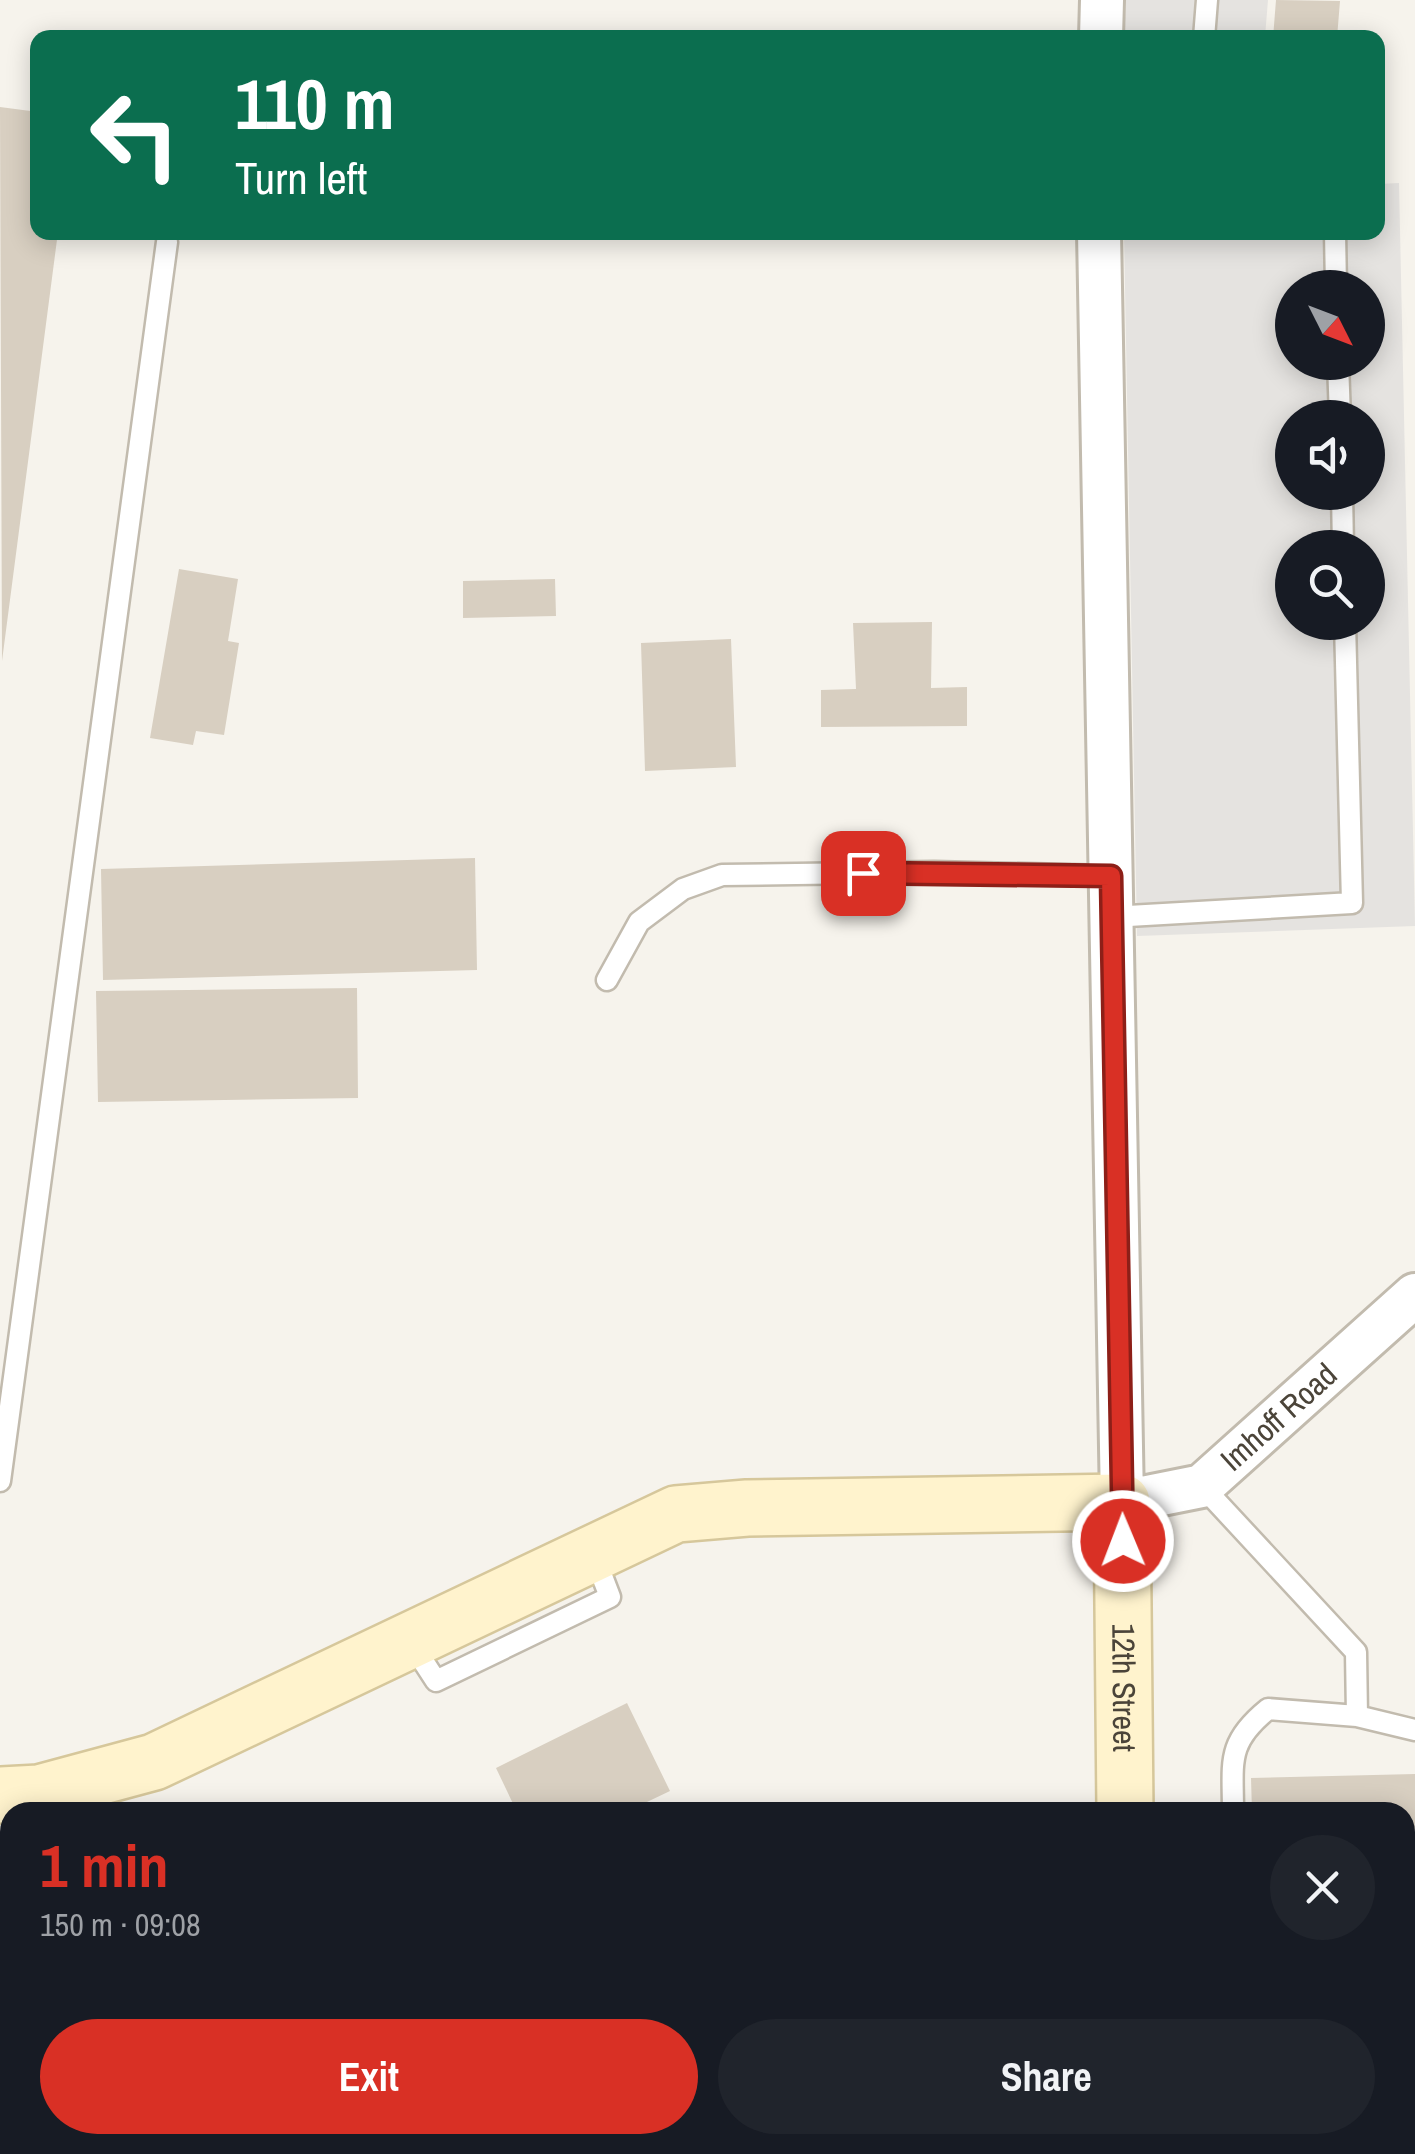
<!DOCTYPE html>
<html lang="en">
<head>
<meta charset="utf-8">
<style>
	body { margin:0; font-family:"Archivo Narrow",sans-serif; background:#20242c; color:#f1f3f6; height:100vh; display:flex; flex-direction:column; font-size:38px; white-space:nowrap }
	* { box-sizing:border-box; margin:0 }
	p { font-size:32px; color:#9ea1a6 }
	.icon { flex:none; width:55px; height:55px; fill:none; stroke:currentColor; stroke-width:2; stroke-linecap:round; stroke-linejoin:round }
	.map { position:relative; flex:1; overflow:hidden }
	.sheet { position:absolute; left:0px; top:1802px; width:1415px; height:352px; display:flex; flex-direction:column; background:#171b24; border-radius:30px 30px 0 0; box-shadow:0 5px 25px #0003 }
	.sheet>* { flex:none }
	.top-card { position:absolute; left:30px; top:30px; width:1355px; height:210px; border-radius:20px; box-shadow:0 5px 25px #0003; background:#0b6e4f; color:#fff; overflow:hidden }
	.needle { width:65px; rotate:132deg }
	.buttons { position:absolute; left:1275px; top:270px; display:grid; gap:20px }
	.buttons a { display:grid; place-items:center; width:110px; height:110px; border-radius:50%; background:#171b24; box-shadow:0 5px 25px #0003; font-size:50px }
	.pin { position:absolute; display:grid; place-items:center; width:85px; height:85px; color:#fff; margin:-42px; border-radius:20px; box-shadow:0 5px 15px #0006 }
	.me { position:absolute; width:110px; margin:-55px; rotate:359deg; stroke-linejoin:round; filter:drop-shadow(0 0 8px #0008) }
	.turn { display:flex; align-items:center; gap:35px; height:210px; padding:0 40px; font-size:45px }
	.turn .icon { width:130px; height:130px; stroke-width:2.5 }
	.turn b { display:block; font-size:70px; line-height:85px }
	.round { display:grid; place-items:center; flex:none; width:105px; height:105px; border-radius:52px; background:#20242c }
	.summary { display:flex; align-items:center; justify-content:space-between; height:170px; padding:0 40px }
	h1 { font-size:60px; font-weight:700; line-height:75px; color:#d93025 }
	.cta { display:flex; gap:20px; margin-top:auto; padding:20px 40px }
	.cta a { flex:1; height:115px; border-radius:60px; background:#d93025; color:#fff; font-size:40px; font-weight:700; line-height:115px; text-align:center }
	.cta a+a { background:#20242c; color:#f1f3f6 }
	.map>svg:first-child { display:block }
	.parking { fill:#e5e3e0; fill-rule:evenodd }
	.building { fill:#d8cfc1 }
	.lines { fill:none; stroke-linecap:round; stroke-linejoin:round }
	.lane-casing { stroke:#c2bbae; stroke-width:25 }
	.street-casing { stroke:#c2bbae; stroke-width:48 }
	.secondary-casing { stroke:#d6c79b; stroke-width:60 }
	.lane { stroke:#fff; stroke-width:20 }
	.street { stroke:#fff; stroke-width:42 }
	.secondary { stroke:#fff3cd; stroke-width:55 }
	.route-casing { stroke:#8d1f18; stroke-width:25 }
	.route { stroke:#d93025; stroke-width:18 }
	.labels { text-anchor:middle; stroke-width:9; stroke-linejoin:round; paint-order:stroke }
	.street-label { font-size:32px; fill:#4b4439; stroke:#fff }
</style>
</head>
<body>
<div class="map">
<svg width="1415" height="2154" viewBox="0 0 1415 2154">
	<rect width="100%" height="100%" fill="#f6f3ec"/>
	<path class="parking" d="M1126 0H1268L1265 37 1124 38Z
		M1399 183 1415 926 1137 936 1124 233 1378 232V184ZM1292 288H1368V362H1292ZM1292 418H1368V492H1292ZM1292 548H1368V622H1292Z
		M1255 2145H1371V2154H1254Z"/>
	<path class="building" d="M1276 0 1340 1 1337 38H1273Z
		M0 107 38 112V232H58L2 661Z
		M179 569 238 579 228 641 239 643 224 735 196 731 193 745 150 738Z
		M555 579 556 616 463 618V581Z
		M932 622 931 688 967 687V726L821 727V690L856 689 853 623Z
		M731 639 736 767 645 771 641 643Z
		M475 858 477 970 103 980 101 869Z
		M357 988 358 1098 98 1102 96 991Z
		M627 1703 670 1791 626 1812H517L496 1768Z
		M1415 1774V1967H1405V1812H1252L1251 1778Z
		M0 2117H10V2145H336V2154H0Z"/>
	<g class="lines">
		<defs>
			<path id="lane" d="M1204 38 1207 0
				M1335 232 1336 288
				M1338 362 1340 418
				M1342 492 1343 548
				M1111 917 1352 903 1345 622
				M607 980 639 922 683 889 722 875 934 872 1111 876
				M0 1481 167 242
				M1202 1486 1356 1652 1357 1716
				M410 1641 436 1681 610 1597 594 1555
				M1233 1812C1233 1762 1226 1743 1268 1709L1357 1716 1415 1730
				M1405 2000H1415
				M1329 2154V2145"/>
			<g id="street">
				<path d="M1101 38 1102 0"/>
				<path id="s1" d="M1099 232 1122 1502 1202 1486 1415 1295"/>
				<path d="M571 2154 579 2145"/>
			</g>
			<g id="secondary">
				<path id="s2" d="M0 1795 39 1793 154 1762 676 1514 747 1508 1122 1502 1125 1812"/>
				<path d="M1128 2145V2154"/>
			</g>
		</defs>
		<use href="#lane" class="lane-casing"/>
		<use href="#street" class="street-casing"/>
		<use href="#secondary" class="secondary-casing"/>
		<use href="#lane" class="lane"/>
		<use href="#street" class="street"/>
		<use href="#secondary" class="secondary"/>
	</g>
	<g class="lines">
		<defs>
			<path id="route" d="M863 873 1111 876 1123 1541"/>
		</defs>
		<use href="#route" class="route-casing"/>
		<use href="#route" class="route"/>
	</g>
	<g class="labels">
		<g class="street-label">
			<text dy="11" stroke="none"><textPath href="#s1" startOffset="1455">Imhoff Road</textPath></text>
			<text dy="11" stroke="none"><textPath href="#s2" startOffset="1368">12th Street</textPath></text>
		</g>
	</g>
</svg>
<div class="buttons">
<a><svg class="needle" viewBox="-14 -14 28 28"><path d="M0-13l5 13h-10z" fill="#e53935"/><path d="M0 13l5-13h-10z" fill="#9ea1a6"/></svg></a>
<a><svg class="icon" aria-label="sound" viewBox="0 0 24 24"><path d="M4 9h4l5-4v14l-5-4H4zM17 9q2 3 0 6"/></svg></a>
<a><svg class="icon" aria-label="search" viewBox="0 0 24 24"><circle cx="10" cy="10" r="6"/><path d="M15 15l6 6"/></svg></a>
</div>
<div class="pin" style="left:863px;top:873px;background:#d93025"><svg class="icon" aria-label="arrive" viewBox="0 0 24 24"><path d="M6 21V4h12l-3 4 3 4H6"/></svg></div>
<svg class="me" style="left:1123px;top:1541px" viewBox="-20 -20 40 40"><circle r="17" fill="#d93025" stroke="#fff" stroke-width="3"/><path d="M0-11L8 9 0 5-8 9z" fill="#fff"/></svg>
<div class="top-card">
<div class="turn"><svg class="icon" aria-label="left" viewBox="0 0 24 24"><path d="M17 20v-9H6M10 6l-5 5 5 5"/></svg><div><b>110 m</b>Turn left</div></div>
</div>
<section class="sheet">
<div class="summary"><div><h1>1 min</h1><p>150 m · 09:08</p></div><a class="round"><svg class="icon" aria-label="close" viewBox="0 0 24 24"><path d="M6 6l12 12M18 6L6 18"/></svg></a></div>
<div class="cta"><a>Exit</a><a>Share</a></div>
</section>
</div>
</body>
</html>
